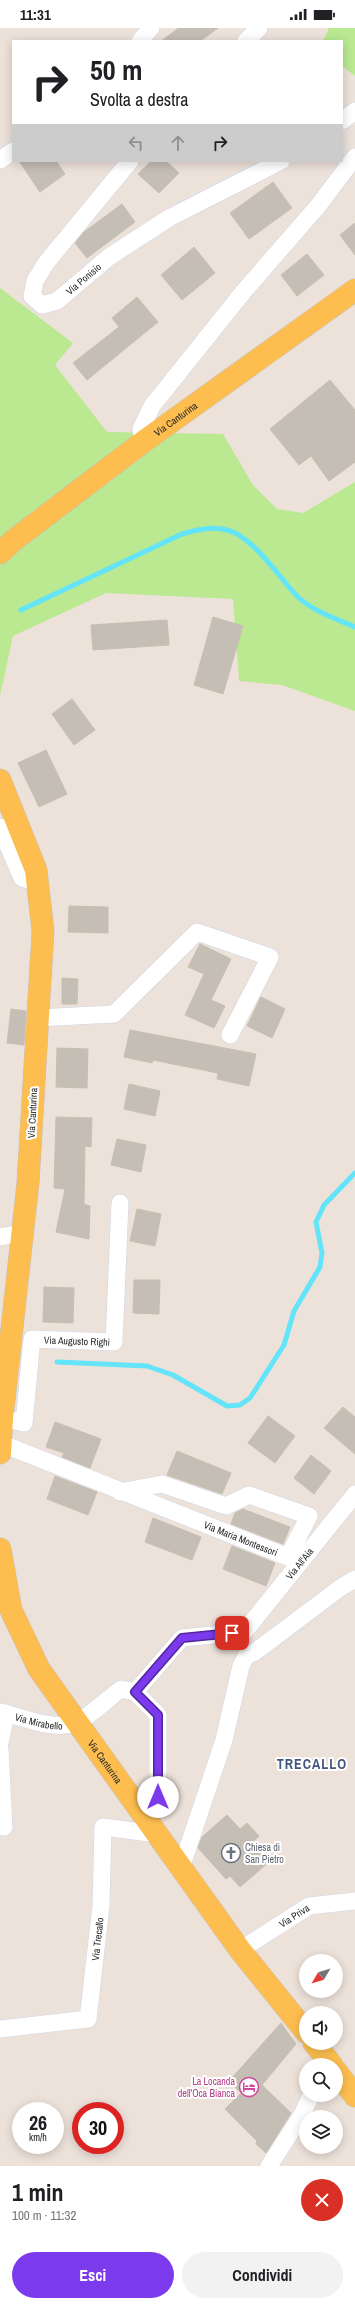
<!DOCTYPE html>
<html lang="it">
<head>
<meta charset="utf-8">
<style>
	body { margin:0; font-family:"Archivo Narrow",sans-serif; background:#f2f2f2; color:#202124; height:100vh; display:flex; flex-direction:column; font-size:15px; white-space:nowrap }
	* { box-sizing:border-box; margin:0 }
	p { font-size:13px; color:#757577 }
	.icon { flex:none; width:22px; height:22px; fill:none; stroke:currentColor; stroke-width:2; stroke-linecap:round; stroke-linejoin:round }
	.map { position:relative; height:2138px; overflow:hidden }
	.sheet { display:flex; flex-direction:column; background:#fff; flex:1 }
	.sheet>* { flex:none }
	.top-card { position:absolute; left:12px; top:12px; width:331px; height:122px; border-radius:0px; box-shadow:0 2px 10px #0003; background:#fff; color:#202124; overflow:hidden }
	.needle { width:26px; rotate:232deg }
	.fabs { position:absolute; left:299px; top:1926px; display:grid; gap:8px }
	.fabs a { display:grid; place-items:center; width:44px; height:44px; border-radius:50%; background:#fff; box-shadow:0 2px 10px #0003; font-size:20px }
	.speed { position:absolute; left:12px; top:2074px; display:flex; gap:8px; font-size:20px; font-weight:700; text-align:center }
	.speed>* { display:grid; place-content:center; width:52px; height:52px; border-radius:50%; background:#fff; box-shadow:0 2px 10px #0003; line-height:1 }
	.speed small { font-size:10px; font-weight:400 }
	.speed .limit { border:6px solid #d22; background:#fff; color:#111 }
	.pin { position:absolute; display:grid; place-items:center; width:34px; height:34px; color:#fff; margin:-17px; border-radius:8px; box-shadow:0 2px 6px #0006 }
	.me { position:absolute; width:44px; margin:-22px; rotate:0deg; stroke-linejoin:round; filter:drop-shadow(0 0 3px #0008) }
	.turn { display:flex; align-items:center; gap:14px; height:84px; padding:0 12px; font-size:18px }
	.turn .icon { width:52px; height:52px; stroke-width:2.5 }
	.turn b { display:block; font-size:28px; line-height:34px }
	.lanes { display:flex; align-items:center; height:38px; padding:0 12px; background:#0003; justify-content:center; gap:20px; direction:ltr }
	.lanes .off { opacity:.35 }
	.round { display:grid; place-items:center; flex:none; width:42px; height:42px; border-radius:21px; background:#f2f2f2 }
	.headline { display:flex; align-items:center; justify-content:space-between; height:68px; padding:0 12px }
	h1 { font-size:24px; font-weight:800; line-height:30px }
	.cta { display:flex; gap:8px; margin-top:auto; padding:8px 12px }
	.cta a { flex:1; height:46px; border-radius:24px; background:#7c3aed; color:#fff; font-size:16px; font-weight:800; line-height:46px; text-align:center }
	.cta a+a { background:#f2f2f2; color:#202124 }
	.status { display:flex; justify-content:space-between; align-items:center; height:28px; padding:0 20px; background:#fff; direction:ltr }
	.status svg { height:11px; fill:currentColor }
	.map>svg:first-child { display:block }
	.green { fill:#bae991 }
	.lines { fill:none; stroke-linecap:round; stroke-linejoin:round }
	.stream { stroke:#63e4f9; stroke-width:5 }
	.building { fill:#c4beb5; stroke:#c8beb3 }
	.minor-casing { stroke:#cfd5e4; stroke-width:18 }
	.major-casing { stroke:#c3c3c3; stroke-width:23 }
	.minor { stroke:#fff; stroke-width:17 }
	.major { stroke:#fdbe4f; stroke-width:22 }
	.route-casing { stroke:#51269a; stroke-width:10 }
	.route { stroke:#7c3aed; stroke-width:7 }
	.labels { text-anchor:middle; stroke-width:4; stroke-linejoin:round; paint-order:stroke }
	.street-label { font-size:10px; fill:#292929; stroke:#fff }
	.worship-label { font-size:10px; fill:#5b616d; stroke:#fff; text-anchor:start }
	.hotel-label { font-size:10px; fill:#b23c85; stroke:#fff; text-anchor:end }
	.district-label { font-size:14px; font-weight:bold; letter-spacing:1px; fill:#46577e; stroke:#fff }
</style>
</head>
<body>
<div class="status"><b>11:31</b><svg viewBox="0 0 49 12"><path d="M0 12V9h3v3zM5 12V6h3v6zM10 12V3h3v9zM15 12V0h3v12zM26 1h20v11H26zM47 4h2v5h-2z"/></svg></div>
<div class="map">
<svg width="355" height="2138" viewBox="0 0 355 2138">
	<rect width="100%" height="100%" fill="#ede2da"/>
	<path class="green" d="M329 0H355V48L342 38V13H323Z
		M0 260 73 315 55 337 107 404 223 406 253 457 277 481 303 485 355 454V683L282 657 239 653 233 571 106 565 13 608 0 668Z"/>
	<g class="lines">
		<path class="stream" d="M21 582 182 506C196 502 212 498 227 502 253 508 280 551 298 569 313 583 336 591 355 599
			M57 1334 147 1338 173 1347 227 1378 240 1377 250 1370 284 1317 294 1283 320 1239 322 1225 316 1194 324 1177 355 1145"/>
	</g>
	<path class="building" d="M179 0H218L200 13H161Z
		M19 133H56L65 146 40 164Z
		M151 133H166L179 145 159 165 138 146Z
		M273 154 292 180 249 211 230 185Z
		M122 176 135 194 87 230 75 215 84 204Z
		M355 195V227L340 207Z
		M194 219 215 245 182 272 161 247Z
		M307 226 324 247 297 268 281 247Z
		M137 269 158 294 87 352 73 335 119 299 112 290Z
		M330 352 355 382V434L329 453 311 428 299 437 270 401Z
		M213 589 243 598 223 666 194 657Z
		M167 592 169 617 93 622 91 597Z
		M72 671 95 702 74 717 52 686Z
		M46 722 67 766 39 779 18 735Z
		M69 878 108 879V905L68 904Z
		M200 916 231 931 211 972 225 978 214 1000 185 987 204 946 188 939Z
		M62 950 78 951 77 976H62Z
		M261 969 285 981 272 1010 247 998Z
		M11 981 26 983 24 1017 7 1015Z
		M130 1002 256 1026 249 1058 217 1051 218 1045 153 1032 152 1035 124 1029Z
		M57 1020 88 1021 87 1060 56 1059Z
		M129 1056 160 1063 155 1088 124 1081Z
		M56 1089 92 1090 91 1119 85 1118 84 1176 90 1178 89 1211 56 1204 65 1161 54 1160Z
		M117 1111 146 1117 141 1144 111 1137Z
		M137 1181 161 1186 155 1218 130 1213Z
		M134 1252H160L159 1286 133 1285Z
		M44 1259 74 1260 73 1295 43 1294Z
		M343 1379 355 1389V1426L324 1400Z
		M268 1388 295 1408 275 1435 248 1415Z
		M55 1394 101 1411 90 1440 62 1429 64 1425 46 1419Z
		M177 1423 231 1445 222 1466 167 1447Z
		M311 1427 331 1443 314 1466 294 1450Z
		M55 1448 97 1464 88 1487 47 1471Z
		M243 1481 290 1499 283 1516 231 1496 235 1485Z
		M153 1490 201 1509 192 1532 145 1514Z
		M232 1518 275 1535 266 1558 223 1541Z
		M227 1787 240 1801 247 1795 259 1808 252 1815 269 1834 240 1859 230 1848 226 1851 198 1820 202 1809Z
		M281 1995 296 2016 262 2057 291 2085 266 2125 256 2116 257 2113 225 2081 241 2065 229 2053Z"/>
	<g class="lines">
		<defs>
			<g id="minor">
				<path d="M140 13 151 0"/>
				<path d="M246 13 259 0"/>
				<path d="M342 93 355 83"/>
				<path d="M0 132 13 123"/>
				<path id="s1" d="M130 133 46 235 35 253 32 268 42 277 57 273 109 229 169 190 281 133"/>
				<path d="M143 414 141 401 152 378 244 263 318 178 355 129"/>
				<path d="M0 799 22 850 37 855"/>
				<path d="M37 990 114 986 197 904 270 929 230 1007"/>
				<path d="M0 1209 21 1205"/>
				<path id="s2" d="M2 1390 24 1395 32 1311 114 1314 120 1175"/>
				<path id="s3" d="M0 1415 288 1529 309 1488 249 1467 226 1478 162 1456 120 1464"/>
				<path id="s4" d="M135 1664 182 1610 244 1604 355 1466"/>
				<path id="s5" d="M0 1684C23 1689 52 1703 76 1695 86 1691 110 1669 121 1661L135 1664 158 1687V1769L143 1788"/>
				<path d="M0 1715 6 1685"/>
				<path d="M0 1721 4 1799"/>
				<path d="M181 1840 224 1712 241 1638 246 1628 255 1624 340 1560 355 1551"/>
				<path id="s6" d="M240 1922 309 1878 355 1873"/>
				<path id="s7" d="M0 2001 88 1991 101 1878 103 1799 157 1806"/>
				<path d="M269 2138 303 2085 311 2067"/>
			</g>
			<g id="major">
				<path id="s8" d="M0 525 14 512 143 414 355 262"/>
				<path d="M0 752 36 842 43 903 28 1155 2 1390 0 1425"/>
				<path id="s9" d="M0 1521 11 1582 39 1641 240 1922 306 2004"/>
				<path d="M314 2015 332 2037"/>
				<path d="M336 2043 355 2068"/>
			</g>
		</defs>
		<use href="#minor" class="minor-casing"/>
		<use href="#major" class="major-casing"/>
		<use href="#minor" class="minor"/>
		<use href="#major" class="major"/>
	</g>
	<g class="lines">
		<defs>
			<path id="route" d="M158 1769V1687L135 1664 182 1610 232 1605"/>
		</defs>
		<use href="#route" class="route-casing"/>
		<use href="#route" class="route"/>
	</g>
	<defs>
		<symbol id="church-ring" viewBox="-11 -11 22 22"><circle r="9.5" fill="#fff" stroke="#6b7280" stroke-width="1.5"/><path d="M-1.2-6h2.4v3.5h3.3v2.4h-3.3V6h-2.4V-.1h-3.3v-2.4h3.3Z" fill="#6b7280"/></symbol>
		<symbol id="hotel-ring" viewBox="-11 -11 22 22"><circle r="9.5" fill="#fff" stroke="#d1479c" stroke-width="1.5"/><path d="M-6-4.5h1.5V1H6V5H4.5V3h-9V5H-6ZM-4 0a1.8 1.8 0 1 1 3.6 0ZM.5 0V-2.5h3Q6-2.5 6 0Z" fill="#d1479c"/></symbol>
	</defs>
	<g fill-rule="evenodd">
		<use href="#church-ring" x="220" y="1814" width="22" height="22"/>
		<use href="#hotel-ring" x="238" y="2048" width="22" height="22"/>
	</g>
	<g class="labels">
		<g class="street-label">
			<text dy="4" stroke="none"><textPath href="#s1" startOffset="232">Via Ponisio</textPath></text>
			<text dy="4" stroke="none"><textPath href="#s8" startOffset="221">Via Canturina</textPath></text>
			<text transform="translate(32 1085) rotate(-87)" y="4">Via Canturina</text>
			<text dy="4" stroke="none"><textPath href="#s2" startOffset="152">Via Augusto Righi</textPath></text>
			<text dy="4" stroke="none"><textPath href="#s3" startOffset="259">Via Maria Montessori</textPath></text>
			<text dy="4" stroke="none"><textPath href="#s4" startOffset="222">Via All'Aia</textPath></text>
			<text dy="4" stroke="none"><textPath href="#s5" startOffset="40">Via Mirabello</textPath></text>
			<text dy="4" stroke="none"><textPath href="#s9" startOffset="241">Via Canturina</textPath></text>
			<text dy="4" stroke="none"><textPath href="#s6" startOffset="64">Via Priva</textPath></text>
			<text dy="4" stroke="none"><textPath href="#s7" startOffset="169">Via Trecallo</textPath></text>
		</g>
		<g class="worship-label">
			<text x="245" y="1823">Chiesa di<tspan x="245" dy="12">San Pietro</tspan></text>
		</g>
		<g class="hotel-label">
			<text x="235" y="2057">La Locanda<tspan x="235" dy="12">dell'Oca Bianca</tspan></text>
		</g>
		<g class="district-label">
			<text x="312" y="1741">TRECALLO</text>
		</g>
	</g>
</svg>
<div class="fabs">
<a><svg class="needle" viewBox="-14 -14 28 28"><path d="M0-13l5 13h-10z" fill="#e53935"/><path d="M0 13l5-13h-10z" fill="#757577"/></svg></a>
<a><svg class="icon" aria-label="sound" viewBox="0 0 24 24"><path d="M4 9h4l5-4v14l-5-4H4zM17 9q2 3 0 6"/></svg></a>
<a><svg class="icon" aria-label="search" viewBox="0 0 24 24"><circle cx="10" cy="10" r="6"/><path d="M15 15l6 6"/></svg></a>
<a><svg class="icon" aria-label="layers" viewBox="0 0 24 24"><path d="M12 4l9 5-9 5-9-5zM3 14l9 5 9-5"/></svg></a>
</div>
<div class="speed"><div>26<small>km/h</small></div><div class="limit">30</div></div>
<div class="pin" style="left:232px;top:1605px;background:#d93025"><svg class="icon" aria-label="arrive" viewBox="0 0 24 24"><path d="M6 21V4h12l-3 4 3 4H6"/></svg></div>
<svg class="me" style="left:158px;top:1769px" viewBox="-20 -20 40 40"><circle r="19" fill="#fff"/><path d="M0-13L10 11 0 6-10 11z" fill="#7c3aed"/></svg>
<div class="top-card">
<div class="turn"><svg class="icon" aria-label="right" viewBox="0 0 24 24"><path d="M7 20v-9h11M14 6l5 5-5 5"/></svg><div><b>50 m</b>Svolta a destra</div></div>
<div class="lanes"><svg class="icon off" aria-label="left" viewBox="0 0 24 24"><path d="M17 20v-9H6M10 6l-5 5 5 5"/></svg><svg class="icon off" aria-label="ahead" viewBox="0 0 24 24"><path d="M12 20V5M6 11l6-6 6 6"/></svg><svg class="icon" aria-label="right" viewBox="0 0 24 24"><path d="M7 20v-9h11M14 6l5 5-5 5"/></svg></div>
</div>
</div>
<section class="sheet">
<div class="headline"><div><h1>1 min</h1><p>100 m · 11:32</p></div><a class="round" style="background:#d93025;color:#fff"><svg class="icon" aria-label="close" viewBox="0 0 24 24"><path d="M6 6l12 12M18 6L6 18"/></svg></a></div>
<div class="cta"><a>Esci</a><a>Condividi</a></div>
</section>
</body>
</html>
